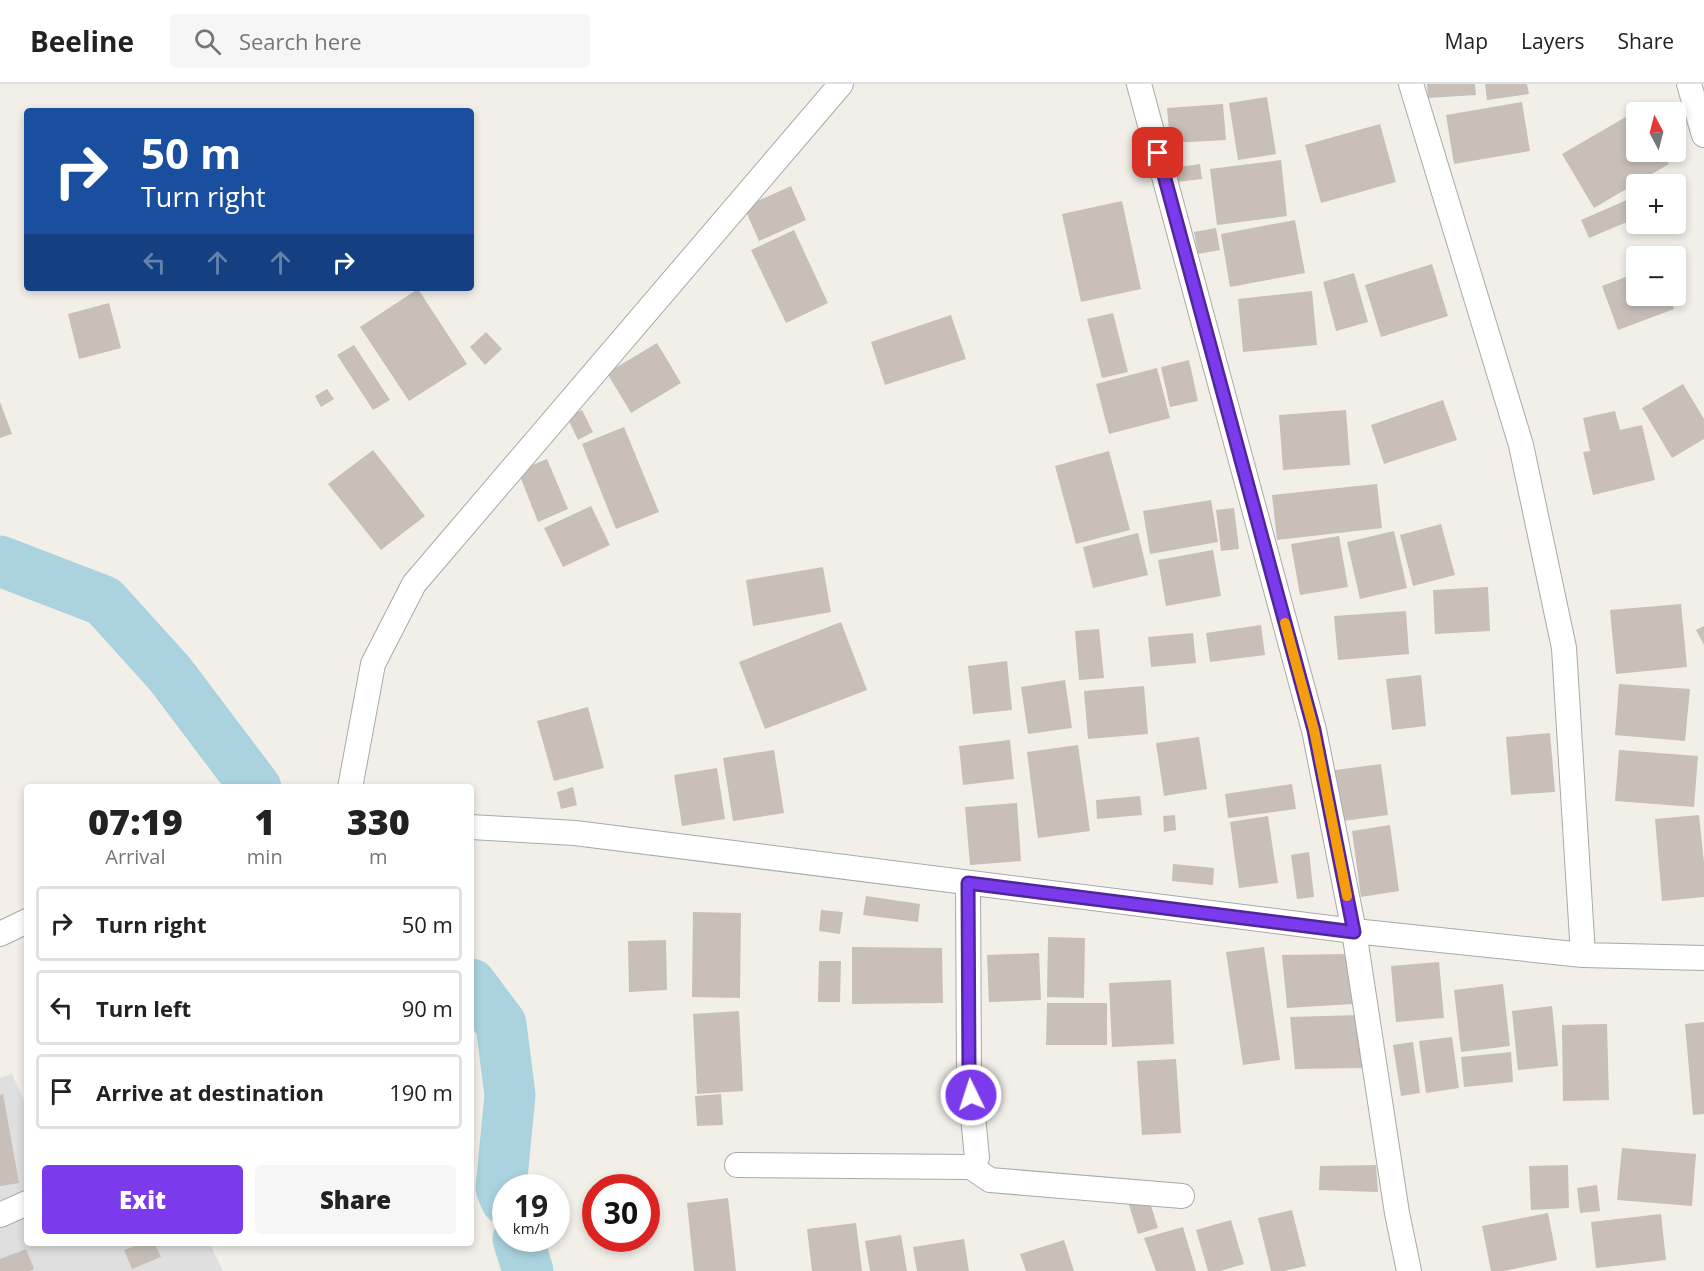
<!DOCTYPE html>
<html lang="en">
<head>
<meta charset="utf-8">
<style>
	body { margin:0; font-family:"Open Sans",sans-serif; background:#f6f6f6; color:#222; height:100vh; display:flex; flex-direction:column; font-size:22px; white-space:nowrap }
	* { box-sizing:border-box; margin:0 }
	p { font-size:20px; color:#767676 }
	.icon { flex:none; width:33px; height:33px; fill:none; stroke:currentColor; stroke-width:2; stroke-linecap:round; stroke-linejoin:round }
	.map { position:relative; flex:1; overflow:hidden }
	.drawer { position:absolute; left:24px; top:700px; width:450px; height:462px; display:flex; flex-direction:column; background:#fff; border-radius:6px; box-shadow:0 3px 9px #0003 }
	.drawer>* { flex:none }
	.banner { position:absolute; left:24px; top:24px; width:450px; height:183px; border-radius:6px; box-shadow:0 3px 9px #0003; background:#1a4fa0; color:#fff; overflow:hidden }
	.needle { width:39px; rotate:353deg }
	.fabs { position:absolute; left:1626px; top:18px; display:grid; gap:12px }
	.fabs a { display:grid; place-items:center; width:60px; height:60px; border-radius:6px; background:#fff; box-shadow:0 3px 9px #0003; font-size:30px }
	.speed { position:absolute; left:492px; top:1090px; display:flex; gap:12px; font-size:30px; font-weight:700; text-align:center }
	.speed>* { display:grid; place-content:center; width:78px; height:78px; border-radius:50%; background:#fff; box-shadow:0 3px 9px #0003; line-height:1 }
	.speed small { font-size:15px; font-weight:400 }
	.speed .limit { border:9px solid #d22; background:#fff; color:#111 }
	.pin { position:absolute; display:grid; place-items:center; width:51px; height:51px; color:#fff; margin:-26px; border-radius:12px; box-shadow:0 3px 9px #0006 }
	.me { position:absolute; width:66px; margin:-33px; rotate:356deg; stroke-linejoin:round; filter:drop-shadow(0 0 4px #0008) }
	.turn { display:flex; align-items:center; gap:21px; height:126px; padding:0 18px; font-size:27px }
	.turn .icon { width:78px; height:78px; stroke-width:2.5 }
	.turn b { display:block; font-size:42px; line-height:51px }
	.lanes { display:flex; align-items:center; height:57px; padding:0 18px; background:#0003; justify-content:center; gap:30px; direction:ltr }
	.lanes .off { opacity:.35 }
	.eta { display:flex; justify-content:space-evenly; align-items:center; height:102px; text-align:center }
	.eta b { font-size:36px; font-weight:800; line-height:42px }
	.primary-button { display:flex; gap:12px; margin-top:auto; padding:12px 18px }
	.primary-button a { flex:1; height:69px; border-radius:6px; background:#7c3aed; color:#fff; font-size:24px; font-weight:800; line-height:69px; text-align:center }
	.primary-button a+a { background:#f6f6f6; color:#222 }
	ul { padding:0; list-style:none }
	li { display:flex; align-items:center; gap:18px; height:75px; margin:0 12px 9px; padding:0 6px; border:3px solid #e0e0e0; border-radius:6px }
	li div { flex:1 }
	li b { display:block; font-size:22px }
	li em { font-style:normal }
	header { display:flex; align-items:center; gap:36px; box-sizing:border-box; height:84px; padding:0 30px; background:#fff; border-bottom:2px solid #e0e0e0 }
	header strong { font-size:28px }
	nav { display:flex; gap:33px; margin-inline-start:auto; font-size:21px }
	.search { width:420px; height:54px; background:#f6f6f6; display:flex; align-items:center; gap:15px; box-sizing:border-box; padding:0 21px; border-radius:6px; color:#767676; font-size:22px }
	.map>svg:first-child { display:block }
	.residential { fill:#e0dfdf }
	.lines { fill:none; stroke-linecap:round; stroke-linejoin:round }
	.river { stroke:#aad3df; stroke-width:51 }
	.building { fill:#c7bfb8 }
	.minor-casing { stroke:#a9a9a9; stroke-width:26 }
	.minor { stroke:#fff; stroke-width:24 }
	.route-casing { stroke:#51269a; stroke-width:15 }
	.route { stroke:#7c3aed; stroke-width:10 }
	.slow { stroke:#f59e0b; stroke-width:10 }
</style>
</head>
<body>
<header>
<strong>Beeline</strong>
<div class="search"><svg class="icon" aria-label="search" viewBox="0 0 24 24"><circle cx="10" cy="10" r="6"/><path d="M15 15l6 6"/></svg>Search here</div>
<nav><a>Map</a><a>Layers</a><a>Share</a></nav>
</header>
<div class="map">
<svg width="1704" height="1187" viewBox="0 0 1704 1187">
	<rect width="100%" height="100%" fill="#f2efe9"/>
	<path class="residential" d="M12 990 27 1023V1160H210L223 1187H0V994Z"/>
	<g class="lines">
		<path class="river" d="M0 477 104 517 170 590 256 704
			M471 900 501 940 510 1011 501 1104 506 1116
			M518 1155 528 1187"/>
	</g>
	<path class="building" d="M1427 0H1475L1476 11 1428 14Z
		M1485 0H1527L1529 10 1487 16Z
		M1267 13 1276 70 1238 76 1229 19Z
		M1522 18 1530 67 1454 80 1446 31Z
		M1223 20 1226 56 1170 59 1167 24Z
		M1636 27V68H1661L1669 80 1594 124 1562 70Z
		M1380 40 1396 98 1321 119 1305 61Z
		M1281 76 1287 132 1217 141 1210 85Z
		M1200 80 1202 95 1176 98 1174 84Z
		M791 102 806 136 759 157 744 123Z
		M1636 112V140H1653L1632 148 1627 138 1589 154 1581 136Z
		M1122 117 1141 205 1081 218 1062 130Z
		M1295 136 1305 189 1230 203 1221 150Z
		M1216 144 1220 166 1198 170 1194 148Z
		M794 146 828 219 786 239 751 166Z
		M1432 180 1448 232 1381 253 1365 201Z
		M1354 189 1368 238 1336 247 1323 198Z
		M1636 189V212H1669L1674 225 1618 246 1602 202Z
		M418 205 467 280 409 317 360 243Z
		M1312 207 1317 261 1243 268 1238 215Z
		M109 219 121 264 79 275 68 230Z
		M1113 229 1128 288 1102 294 1087 235Z
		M951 231 966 275 885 301 871 258Z
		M486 248 502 265 485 281 470 263Z
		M657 259 681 299 631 329 607 289Z
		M354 261 390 316 373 326 337 271Z
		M1189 276 1198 317 1170 323 1161 283Z
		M1157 284 1170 334 1109 350 1096 300Z
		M1683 300 1704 335V355L1672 374 1642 324Z
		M327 305 334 315 321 323 315 312Z
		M1443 316 1457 356 1384 380 1371 341Z
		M0 318 12 350 0 354Z
		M582 326 593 348 578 356 567 333Z
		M1346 326 1350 381 1283 386 1279 331Z
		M1615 327 1620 346 1642 341 1655 396 1593 411 1583 368 1590 367 1583 334Z
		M624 343 659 428 616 445 582 360Z
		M373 366 425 432 381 466 328 400Z
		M1109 367 1130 446 1076 460 1055 382Z
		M547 375 568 425 538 438 518 387Z
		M1377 400 1382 444 1277 456 1272 411Z
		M1211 416 1218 458 1150 470 1143 427Z
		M591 422 610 461 563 483 544 444Z
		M1234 424 1239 465 1221 467 1216 426Z
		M1441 440 1455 491 1413 502 1400 451Z
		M1394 447 1407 504 1360 515 1347 458Z
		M1138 449 1148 491 1093 504 1083 463Z
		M1339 452 1348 503 1300 511 1291 460Z
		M1213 466 1221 512 1166 522 1158 476Z
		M823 483 831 528 753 542 746 496Z
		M1488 503 1490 547 1435 550 1433 506Z
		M1681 520 1687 583 1616 590 1610 526Z
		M1406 527 1409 570 1338 576 1334 532Z
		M841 538 867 606 765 645 739 578Z
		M1261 541 1265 571 1210 578 1206 549Z
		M1704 542V561L1696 546Z
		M1099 545 1104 594 1079 596 1075 547Z
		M1193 549 1196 579 1151 583 1148 553Z
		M1007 577 1012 626 973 630 968 582Z
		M1421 591 1426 642 1392 646 1386 595Z
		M1065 596 1072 644 1028 650 1021 603Z
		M1619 600 1690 605 1685 657 1615 651Z
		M1144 602 1148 650 1088 655 1084 607Z
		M588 623 604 684 554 697 537 637Z
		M1550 649 1555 708 1511 711 1506 653Z
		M1199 653 1207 705 1164 712 1156 659Z
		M1010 656 1014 695 963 701 959 662Z
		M1078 661 1090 747 1038 754 1027 668Z
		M774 666 784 729 733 737 723 674Z
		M1619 666 1698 672 1694 723 1615 717Z
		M1381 680 1388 731 1335 738 1328 687Z
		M717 684 725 735 682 742 674 691Z
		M1292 700 1296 725 1228 734 1225 710Z
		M573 703 577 721 561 725 557 708Z
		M1140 712 1142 731 1097 735 1096 716Z
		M1017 719 1021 777 970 781 965 723Z
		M1175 731 1176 746 1164 748 1163 732Z
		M1699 731 1704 779V813L1662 817 1655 735Z
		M1268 732 1278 799 1239 804 1230 738Z
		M1390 741 1399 807 1361 813 1352 747Z
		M1309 768 1314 813 1297 815 1291 771Z
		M1173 780 1214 784 1213 801 1172 797Z
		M866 812 920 820 918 838 863 831Z
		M821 826 843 828 840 850 819 847Z
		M693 828 741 829 740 914 692 913Z
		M1048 853 1085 854 1084 914 1047 913Z
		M666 856 667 906 629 908 628 857Z
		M852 863 942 864 943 919 852 920Z
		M1264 863 1280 976 1243 981 1226 868Z
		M1039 869 1041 916 989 918 987 871Z
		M1350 870 1353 920 1287 924 1282 871Z
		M819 877H841L840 918H818Z
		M1439 878 1444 934 1396 938 1391 882Z
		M1171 896 1174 960 1112 963 1109 899Z
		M1503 900 1510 962 1461 968 1454 906Z
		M1047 919H1107V961H1046Z
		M1552 922 1558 982 1518 986 1512 927Z
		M739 927 743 1007 697 1010 693 930Z
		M1359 931 1364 984 1295 985 1290 933Z
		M1704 938V1030L1693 1031 1685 940Z
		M1607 940 1609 1016 1563 1017 1562 941Z
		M1452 953 1459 1004 1426 1009 1419 957Z
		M1413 958 1420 1009 1401 1012 1393 961Z
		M1511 968 1513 998 1464 1003 1461 973Z
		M1176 975 1181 1049 1142 1051 1137 977Z
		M3 1010 19 1099 0 1102V1011Z
		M721 1010 723 1041 697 1042 695 1012Z
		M1622 1064 1696 1070 1692 1122 1617 1116Z
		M1376 1081 1378 1108 1319 1106 1320 1082Z
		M1568 1081 1569 1124 1531 1126 1529 1082Z
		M1597 1101 1600 1127 1580 1129 1577 1104Z
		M1148 1112 1158 1144 1138 1150 1128 1118Z
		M728 1114 736 1187H694L687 1119Z
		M1292 1126 1306 1182 1284 1187H1271L1258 1134Z
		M1548 1129 1557 1176 1504 1187H1491L1482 1142Z
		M1661 1130 1666 1176 1596 1184 1591 1138Z
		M1231 1136 1244 1180 1220 1187H1208L1196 1146Z
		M856 1139 862 1187H812L807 1145Z
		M1183 1143 1196 1187H1156L1144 1154Z
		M901 1151 907 1187H870L865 1157Z
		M964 1155 969 1187H917L913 1163Z
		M1064 1156 1074 1187H1026L1020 1170Z
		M141 1160H155L161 1173 132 1185 124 1166Z
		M26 1165 34 1185 29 1187H0V1175Z"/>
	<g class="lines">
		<defs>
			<path id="minor" d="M1139 0 1314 646 1354 847 1397 1129 1409 1187
				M1411 0 1521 361 1564 564 1583 871
				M1689 0 1704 51
				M350 704 373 580 414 500 841 0
				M471 743 575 749 1354 847 1583 871 1704 874
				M968 799 969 990 977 1074 971 1083
				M0 850 27 837
				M737 1081 971 1083 990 1096 1182 1112
				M0 1131 27 1119"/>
		</defs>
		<use href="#minor" class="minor-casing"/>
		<use href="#minor" class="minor"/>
	</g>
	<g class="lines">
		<defs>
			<path id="route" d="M971 1011 969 990 968 799 1354 848 1314 646 1158 69"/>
		</defs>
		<use href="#route" class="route-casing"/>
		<use href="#route" class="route"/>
		<path class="slow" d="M1285 539 1314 646 1347 812"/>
	</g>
</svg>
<div class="fabs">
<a><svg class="needle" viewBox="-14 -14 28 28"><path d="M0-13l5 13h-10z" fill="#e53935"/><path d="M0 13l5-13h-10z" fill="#767676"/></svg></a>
<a>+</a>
<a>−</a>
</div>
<div class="speed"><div>19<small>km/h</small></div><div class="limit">30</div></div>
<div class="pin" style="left:1158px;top:69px;background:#d93025"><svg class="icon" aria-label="arrive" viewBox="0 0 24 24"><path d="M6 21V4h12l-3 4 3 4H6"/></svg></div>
<svg class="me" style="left:971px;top:1011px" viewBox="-20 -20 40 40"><circle r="17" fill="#7c3aed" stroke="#fff" stroke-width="3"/><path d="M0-11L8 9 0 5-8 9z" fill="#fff"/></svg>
<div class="banner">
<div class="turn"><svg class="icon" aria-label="right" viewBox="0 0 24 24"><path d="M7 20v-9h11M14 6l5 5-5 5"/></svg><div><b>50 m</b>Turn right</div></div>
<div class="lanes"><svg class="icon off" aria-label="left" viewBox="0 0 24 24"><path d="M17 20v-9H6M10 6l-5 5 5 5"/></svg><svg class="icon off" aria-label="ahead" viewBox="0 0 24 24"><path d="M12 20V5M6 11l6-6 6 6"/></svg><svg class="icon off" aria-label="ahead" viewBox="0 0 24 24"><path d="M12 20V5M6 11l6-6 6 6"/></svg><svg class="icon" aria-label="right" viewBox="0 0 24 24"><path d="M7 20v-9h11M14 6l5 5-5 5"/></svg></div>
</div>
<section class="drawer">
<div class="eta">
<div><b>07:19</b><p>Arrival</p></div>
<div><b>1</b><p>min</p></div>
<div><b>330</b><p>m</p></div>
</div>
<ul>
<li><svg class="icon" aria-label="right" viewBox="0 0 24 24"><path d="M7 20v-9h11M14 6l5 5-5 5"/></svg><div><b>Turn right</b></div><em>50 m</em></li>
<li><svg class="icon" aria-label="left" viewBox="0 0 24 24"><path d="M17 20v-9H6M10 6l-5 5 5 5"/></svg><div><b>Turn left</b></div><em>90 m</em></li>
<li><svg class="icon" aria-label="arrive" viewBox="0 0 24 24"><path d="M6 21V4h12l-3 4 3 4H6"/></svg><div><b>Arrive at destination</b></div><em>190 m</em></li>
</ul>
<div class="primary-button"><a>Exit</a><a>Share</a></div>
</section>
</div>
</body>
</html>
